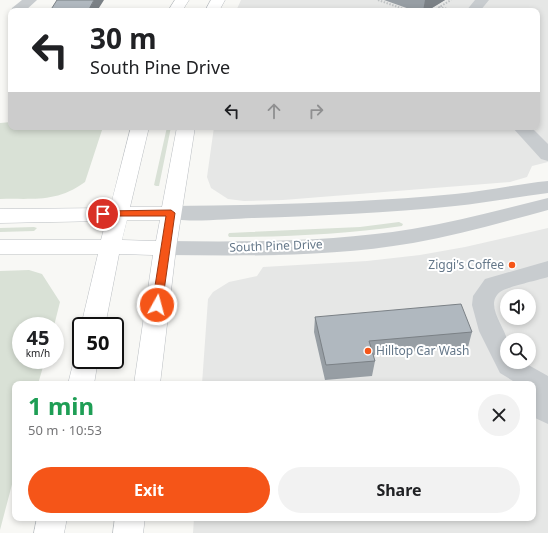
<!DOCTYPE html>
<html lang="en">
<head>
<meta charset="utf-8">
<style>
	body { margin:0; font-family:"Noto Sans",sans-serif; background:#f2f2f2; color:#202124; height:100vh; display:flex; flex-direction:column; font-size:15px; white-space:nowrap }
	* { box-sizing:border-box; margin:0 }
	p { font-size:13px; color:#757577 }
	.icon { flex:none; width:22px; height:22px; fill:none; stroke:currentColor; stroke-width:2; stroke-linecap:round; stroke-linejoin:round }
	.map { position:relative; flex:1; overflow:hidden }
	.drawer { position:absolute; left:12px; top:381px; width:524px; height:140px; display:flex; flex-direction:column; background:#fff; border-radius:8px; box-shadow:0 2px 6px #0003 }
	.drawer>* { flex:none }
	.guide { position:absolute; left:8px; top:8px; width:532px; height:122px; border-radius:8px; box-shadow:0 2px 6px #0003; background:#fff; color:#202124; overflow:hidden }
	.tools { position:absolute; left:500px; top:289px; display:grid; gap:8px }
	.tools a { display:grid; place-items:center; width:36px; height:36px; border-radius:50%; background:#fff; box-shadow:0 2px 6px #0003; font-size:20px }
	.speed { position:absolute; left:12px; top:317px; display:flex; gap:8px; font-size:20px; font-weight:700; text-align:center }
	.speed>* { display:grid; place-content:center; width:52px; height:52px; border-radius:50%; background:#fff; box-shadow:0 2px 6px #0003; line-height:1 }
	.speed small { font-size:10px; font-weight:400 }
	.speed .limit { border:2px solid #111; border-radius:6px; background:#fff; color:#111 }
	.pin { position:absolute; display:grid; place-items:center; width:34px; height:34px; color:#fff; margin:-17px; border:2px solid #fff; border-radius:50%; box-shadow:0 1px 4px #0007 }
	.me { position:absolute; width:44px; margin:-22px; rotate:7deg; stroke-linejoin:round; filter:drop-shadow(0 0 3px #0008) }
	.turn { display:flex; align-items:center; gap:14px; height:84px; padding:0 16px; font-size:18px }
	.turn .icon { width:52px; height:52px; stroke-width:2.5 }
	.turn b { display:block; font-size:28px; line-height:34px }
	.lanes { display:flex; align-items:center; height:38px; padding:0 16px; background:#0003; justify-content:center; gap:20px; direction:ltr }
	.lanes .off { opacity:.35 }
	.round { display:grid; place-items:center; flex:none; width:42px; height:42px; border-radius:21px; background:#f2f2f2 }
	.headline { display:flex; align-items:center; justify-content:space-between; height:68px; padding:0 16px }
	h1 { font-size:24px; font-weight:700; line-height:30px; color:#1e9e55 }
	.cta { display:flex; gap:8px; margin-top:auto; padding:8px 16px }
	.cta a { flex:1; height:46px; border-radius:24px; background:#f55518; color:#fff; font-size:16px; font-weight:700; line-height:46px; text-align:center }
	.cta a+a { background:#f2f2f2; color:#202124 }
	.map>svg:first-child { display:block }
	.built { fill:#e6e7e6; fill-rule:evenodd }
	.green { fill:#d9e1d6 }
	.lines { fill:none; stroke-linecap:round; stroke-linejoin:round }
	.major-casing { stroke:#bbbfc3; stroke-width:1 }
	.path { stroke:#bfc2c4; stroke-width:2; stroke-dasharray:1.5 1.5; stroke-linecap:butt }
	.minor { fill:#c8cccf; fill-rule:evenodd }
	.major { fill:#fff; fill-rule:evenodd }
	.wall { fill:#979ea4 }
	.shaded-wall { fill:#7b8186 }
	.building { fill:#b0b8bf; stroke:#7b8186 }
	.route { fill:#f55518; stroke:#9f3710 }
	.poi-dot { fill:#f55518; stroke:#fff; stroke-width:1.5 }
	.labels { text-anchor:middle; stroke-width:4; stroke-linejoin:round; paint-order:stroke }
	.street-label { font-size:12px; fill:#647789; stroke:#fff }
	.poi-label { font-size:12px; fill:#647789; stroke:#fff; text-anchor:end }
</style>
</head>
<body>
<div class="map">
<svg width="548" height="533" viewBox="0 0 548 533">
	<rect width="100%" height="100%" fill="#f8f8f5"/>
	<path class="built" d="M241 0H548V162L532 166 527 177 510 182 283 200 244 201 228 199 211 188 207 177 214 127H537V11H236Z
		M548 228V533H193L194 518H533V384H202L208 299 213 292 229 282 257 276 263 267 367 261 420 255 465 247ZM507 296H529V318H507ZM507 340H529V362H507Z"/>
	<path class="green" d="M11 122V127H103L85 182C56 203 34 198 0 199V123Z
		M167 127H171L159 186H156L154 185Z
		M399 222 403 224 402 226C345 234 287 237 229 237L228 235 229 233 360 227Z
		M34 227 37 228 34 231 0 232V228Z
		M29 270 42 274 60 302 54 326H21V360H45L38 384H15V473L0 530V271Z"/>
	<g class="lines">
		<defs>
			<path id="major" d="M175 0H189L182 11H168Z
				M211 0H225L219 11H205Z
				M131 127H149L130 207H162L177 127H195L176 248 160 384H134L153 255 119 254 105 326H81L98 254H0V240H101L106 221 0 223V209L110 208ZM127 220H160L156 241 122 240Z
				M81 352V360H98L94 384H68L74 360 77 353Z
				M37 518H67L64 533H34Z
				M115 518H145L143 533H113Z"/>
		</defs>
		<use href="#major" class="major-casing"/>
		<path class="path" d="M378 0 409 11
			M439 7 452 10
			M433 11 451 0"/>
		<path class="minor" d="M22 0H37L25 11 11 12 12 8Z
			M475 0H489L480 11H466Z
			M512 127H531L548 144V161L541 159Z
			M548 181V193C517 197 486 203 455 206 387 213 319 216 252 218 228 219 185 223 164 218L161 213 164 208 171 206C266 205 361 203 455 194 486 191 517 184 548 181Z
			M548 198V210C503 222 458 235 413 243 331 257 247 256 165 255L157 253 154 248 157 243 165 241C247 242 331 242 412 229 458 221 503 209 548 198Z
			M548 261V277C539 280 506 287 500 292 484 305 505 327 507 340 508 347 507 355 507 362H523L548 376V424L533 417V384H518L500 373 479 331 472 305 473 296 485 279Z"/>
		<use href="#major" class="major"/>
	</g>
	<path class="wall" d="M384 0H445L427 11H415Z
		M315 317 472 332 468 347 373 355 375 361 372 376 325 380 314 332Z"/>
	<path class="shaded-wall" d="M94 0H104L97 11H88Z
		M425 0H445L427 11H423Z"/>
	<path class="building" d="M57 0H94L88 11H50Z
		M461 304 472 332 369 341 375 361 326 365 315 317Z"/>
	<path class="route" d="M171 210 175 213 162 305 157 309 152 305 166 216H103L99 214 103 211Z"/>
	<g class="poi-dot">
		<circle cx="512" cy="265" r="4"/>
		<circle cx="368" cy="351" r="4"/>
	</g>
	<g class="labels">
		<g class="street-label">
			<text transform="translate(276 246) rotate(-2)" y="4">South Pine Drive</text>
		</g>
		<g class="poi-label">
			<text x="504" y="269">Ziggi's Coffee</text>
			<text x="376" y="355" text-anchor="start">Hilltop Car Wash</text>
		</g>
	</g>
</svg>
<div class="tools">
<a><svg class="icon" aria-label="sound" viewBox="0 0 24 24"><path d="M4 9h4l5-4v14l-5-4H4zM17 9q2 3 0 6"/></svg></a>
<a><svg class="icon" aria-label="search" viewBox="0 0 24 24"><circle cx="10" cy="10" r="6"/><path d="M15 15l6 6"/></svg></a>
</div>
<div class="speed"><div>45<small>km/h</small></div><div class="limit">50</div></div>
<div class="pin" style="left:103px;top:214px;background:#d93025"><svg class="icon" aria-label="arrive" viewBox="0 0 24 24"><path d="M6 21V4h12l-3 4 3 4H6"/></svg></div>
<svg class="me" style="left:157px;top:305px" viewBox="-20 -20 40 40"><circle r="17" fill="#f55518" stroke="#fff" stroke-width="3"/><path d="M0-11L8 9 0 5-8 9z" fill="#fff"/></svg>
<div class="guide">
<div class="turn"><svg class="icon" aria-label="left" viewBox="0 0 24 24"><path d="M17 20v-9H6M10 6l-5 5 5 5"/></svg><div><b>30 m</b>South Pine Drive</div></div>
<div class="lanes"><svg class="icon" aria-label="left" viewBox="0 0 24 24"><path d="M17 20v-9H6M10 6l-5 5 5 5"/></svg><svg class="icon off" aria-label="ahead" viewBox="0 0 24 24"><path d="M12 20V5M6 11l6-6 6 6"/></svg><svg class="icon off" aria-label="right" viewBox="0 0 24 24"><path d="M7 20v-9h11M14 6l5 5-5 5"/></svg></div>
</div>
<section class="drawer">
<div class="headline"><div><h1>1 min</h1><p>50 m · 10:53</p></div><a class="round"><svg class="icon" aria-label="close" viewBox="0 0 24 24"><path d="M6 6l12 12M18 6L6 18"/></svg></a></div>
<div class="cta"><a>Exit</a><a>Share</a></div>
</section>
</div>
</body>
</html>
